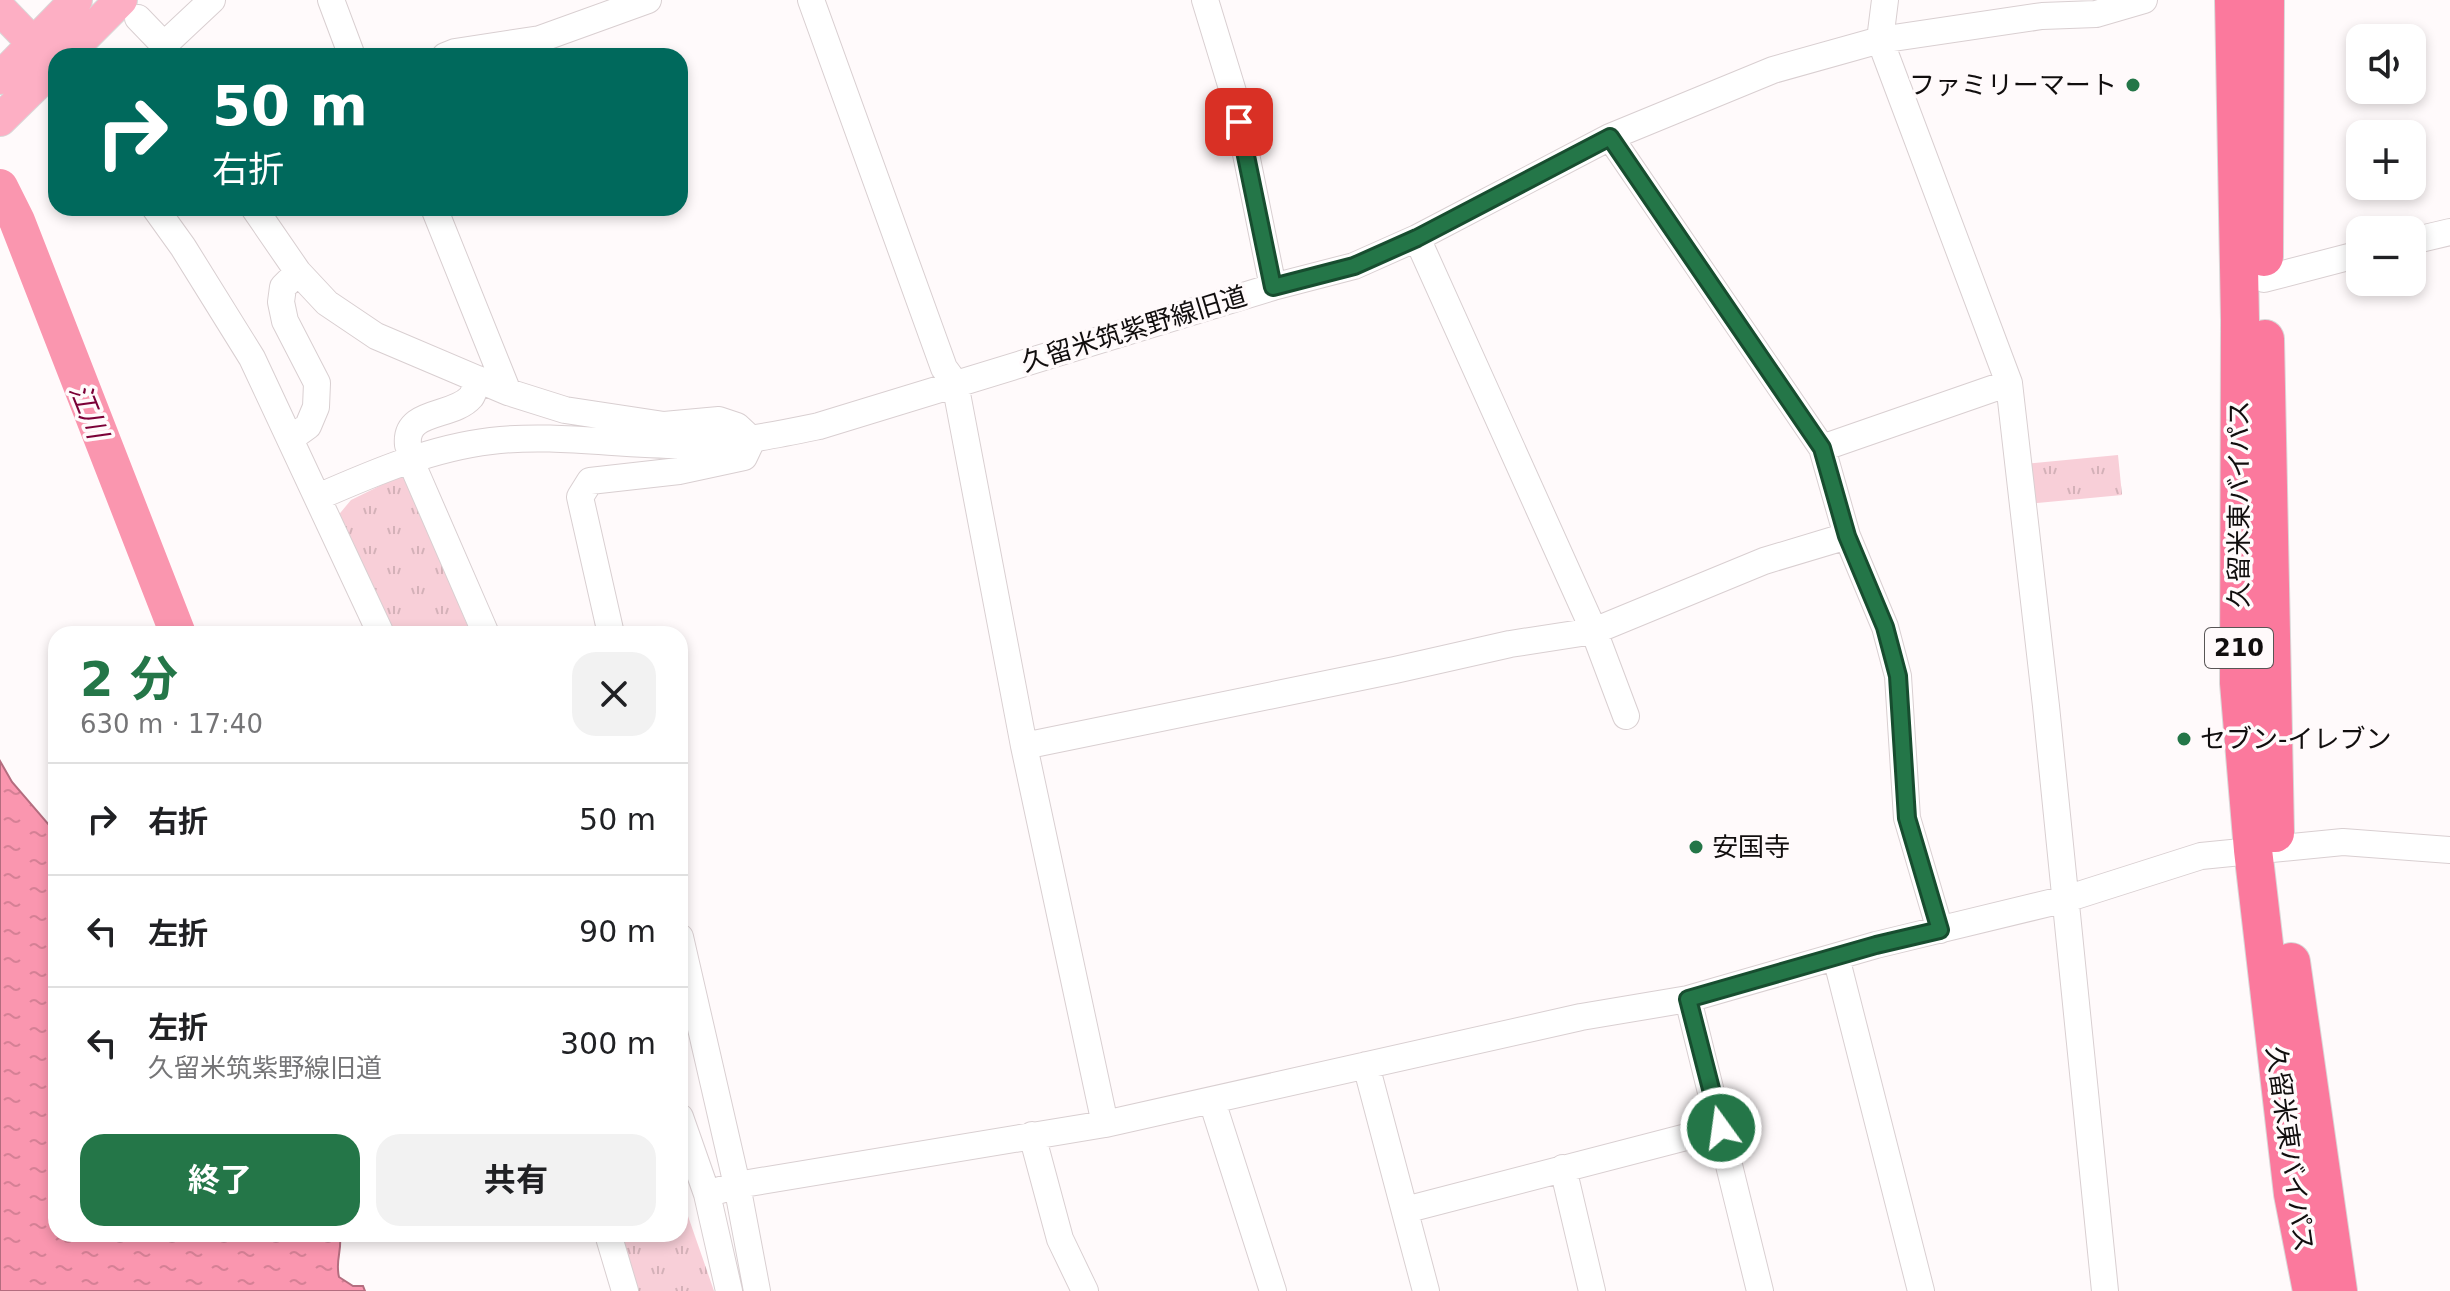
<!DOCTYPE html>
<html lang="ja">
<head>
<meta charset="utf-8">
<style>
	body { margin:0; font-family:"DejaVu Sans","Noto Sans JP",sans-serif; background:#f2f2f2; color:#202124; height:100vh; display:flex; flex-direction:column; font-size:30px; white-space:nowrap }
	* { box-sizing:border-box; margin:0 }
	p { font-size:26px; color:#757577 }
	.icon { flex:none; width:44px; height:44px; fill:none; stroke:currentColor; stroke-width:2; stroke-linecap:round; stroke-linejoin:round }
	.map { position:relative; flex:1; overflow:hidden }
	.panel { position:absolute; left:48px; top:626px; width:640px; height:616px; display:flex; flex-direction:column; background:#fff; border-radius:24px; box-shadow:0 4px 12px #0003 }
	.panel>* { flex:none }
	.banner { position:absolute; left:48px; top:48px; width:640px; height:168px; border-radius:24px; box-shadow:0 4px 12px #0003; background:#00695c; color:#fff; overflow:hidden }
	.controls { position:absolute; left:2346px; top:24px; display:grid; gap:16px }
	.controls a { display:grid; place-items:center; width:80px; height:80px; border-radius:16px; background:#fff; box-shadow:0 4px 12px #0003; font-size:40px }
	.pin { position:absolute; display:grid; place-items:center; width:68px; height:68px; color:#fff; margin:-34px; border-radius:16px; box-shadow:0 4px 12px #0006 }
	.me { position:absolute; width:88px; margin:-44px; rotate:346deg; stroke-linejoin:round; filter:drop-shadow(0 0 6px #0008) }
	.turn { display:flex; align-items:center; gap:28px; height:168px; padding:0 32px; font-size:36px }
	.turn .icon { width:104px; height:104px; stroke-width:2.5 }
	.turn b { display:block; font-size:56px; line-height:68px }
	.round { display:grid; place-items:center; flex:none; width:84px; height:84px; border-radius:24px; background:#f2f2f2 }
	.headline { display:flex; align-items:center; justify-content:space-between; height:136px; padding:0 32px }
	h1 { font-size:48px; font-weight:700; line-height:60px; color:#247648 }
	.button { display:flex; gap:16px; margin-top:auto; padding:16px 32px }
	.button a { flex:1; height:92px; border-radius:24px; background:#247648; color:#fff; font-size:32px; font-weight:700; line-height:92px; text-align:center }
	.button a+a { background:#f2f2f2; color:#202124 }
	ul { padding:0; list-style:none }
	li { display:flex; align-items:center; gap:24px; height:112px; padding:0 32px; border-top:2px solid #e0e0e0 }
	li div { flex:1 }
	li b { display:block; font-size:30px }
	li em { font-style:normal }
	.map>svg:first-child { display:block }
	.grass { fill:url(#grass-tufts) }
	.water { fill:url(#water-ripples); stroke:#b46d7f; stroke-width:2 }
	.lines { fill:none; stroke-linecap:round; stroke-linejoin:round }
	.river { stroke:#fa96af; stroke-width:36 }
	.minor-casing { stroke:#d9cfd1; stroke-width:28 }
	.major-casing { stroke:#d9d8d8; stroke-width:34 }
	.highway-casing { stroke:#d9d8d8; stroke-width:40 }
	.minor { stroke:#fff; stroke-width:26 }
	.major { stroke:#fdafc4; stroke-width:32 }
	.highway { stroke:#fb799d; stroke-width:38 }
	.route-casing { stroke:#174d2f; stroke-width:20 }
	.route { stroke:#247648; stroke-width:14 }
	.poi-dot { fill:#247648; stroke:#fffafb; stroke-width:3 }
	.labels { text-anchor:middle; stroke-width:7; stroke-linejoin:round; paint-order:stroke }
	.shield { fill:#fffafb; stroke:#585555; stroke-width:2 }
	.shield-label { font-size:24px; font-weight:bold; fill:#110e0e }
	.poi-label { font-size:26px; fill:#110e0e; stroke:#fffafb; text-anchor:start }
	.street-label { font-size:26px; fill:#110e0e; stroke:#fffafb }
	.water-label { font-size:28px; font-style:italic; fill:#7b0037; stroke:#fffafb }
</style>
</head>
<body>
<div class="map">
<svg width="2450" height="1291" viewBox="0 0 2450 1291">
	<defs>
		<pattern id="grass-tufts" width="24" height="20" patternUnits="userSpaceOnUse" patternTransform="scale(2)"><rect width="24" height="20" fill="#f8cfd8"/><path d="M3 7l-1-3M5 7V3M7 7l1-3M15 17l-1-3M17 17v-4M19 17l1-3" fill="none" stroke="#d4b1b8"/></pattern>
		<pattern id="water-ripples" width="26" height="14" patternUnits="userSpaceOnUse" patternTransform="scale(2)"><rect width="26" height="14" fill="#fa96af"/><path d="M2 4q2-2 4 0t4 0M15 11q2-2 4 0t4 0" fill="none" stroke="#d58095"/></pattern>
	</defs>
	<rect width="100%" height="100%" fill="#fffafb"/>
	<path class="grass" d="M2118 455 2122 495 2027 504 2023 464Z
		M404 474 471 634H394L336 518 351 500Z
		M680 1193 714 1291H636L619 1234H680Z"/>
	<path class="water" d="M0 761 12 782 56 833V1234H340C342 1253 335 1260 339 1277L353 1286H363L365 1291H0Z"/>
	<g class="lines">
		<path class="river" d="M0 187 17 221 178 634"/>
		<defs>
			<path id="minor" d="M331 0 352 56
				M811 0 944 368 955 383 1024 746 1105 1124
				M1205 0 1234 95 1273 287
				M1885 0 1880 40 2009 383 2046 706 2105 1291
				M138 18 164 45 170 56
				M164 45 212 0
				M445 56 455 52 540 39 648 0
				M1610 137 1822 448 1847 536 1885 627 1898 676 1907 818 1940 930
				M155 208 183 247 252 358 381 634
				M254 208 298 272 327 303 376 336 508 392 565 410 664 425 719 420 737 426 752 440 744 457 679 471 590 481 580 497 611 634
				M434 208 508 392
				M1417 238 1594 631 1626 716
				M2412 241 2450 232
				M2264 279 2360 254
				M290 439 308 426 316 407 317 383 285 321 281 302 283 287 298 272
				M408 445C404 409 453 418 471 397 474 393 476 384 478 379
				M1822 448 2009 383
				M416 473 486 634
				M318 497C373 473 431 448 491 441 556 433 622 446 687 445 732 444 775 435 819 426L1273 287 1354 266 1417 238 1610 137 1773 70 1880 40 2042 16 2096 14 2144 0
				M1024 746 1395 670 1510 644 1594 631 1764 561 1847 536
				M680 937 737 1185 757 1291
				M1836 957 1921 1291
				M1366 1065 1426 1291
				M1212 1101 1273 1291
				M680 1117 707 1194
				M1032 1135 1060 1239 1085 1291
				M1563 1168 1592 1291
				M1405 1210 1721 1128
				M608 1234 625 1291
				M729 1291 707 1194 737 1185 1105 1124 1581 1017 1688 999
				M1760 1291 1688 999 1876 945 2066 899 2201 856 2343 842 2450 850"/>
			<path id="major" d="M0 9 33 43 52 69
				M65 56 121 0
				M0 78 76 0
				M0 120 56 65"/>
			<path id="highway" d="M2234 0 2240 320 2239 683 2253 850 2293 1194 2312 1291
				M2264 257 2265 0
				M2265 339 2275 833
				M2291 962 2338 1291"/>
		</defs>
		<use href="#minor" class="minor-casing"/>
		<use href="#major" class="major-casing"/>
		<use href="#highway" class="highway-casing"/>
		<use href="#minor" class="minor"/>
		<use href="#major" class="major"/>
		<use href="#highway" class="highway"/>
	</g>
	<g class="lines">
		<defs>
			<path id="route" d="M1239 122 1273 287 1354 266 1417 238 1610 137 1822 448 1847 536 1885 627 1898 676 1907 818 1940 930 1876 945 1688 999 1721 1128"/>
		</defs>
		<use href="#route" class="route-casing"/>
		<use href="#route" class="route"/>
	</g>
	<g class="poi-dot">
		<circle cx="2133" cy="85" r="8"/>
		<circle cx="2184" cy="739" r="8"/>
		<circle cx="1696" cy="847" r="8"/>
	</g>
	<g class="labels">
		<rect class="shield" x="2205" y="628" width="68" height="40" rx="6"/>
		<g class="shield-label">
			<text x="2239" y="656">210</text>
		</g>
		<g class="poi-label">
			<text x="2117" y="94" text-anchor="end">ファミリーマート</text>
			<text x="2200" y="748">セブン-イレブン</text>
			<text x="1712" y="856">安国寺</text>
		</g>
		<g class="street-label">
			<text transform="translate(1134 329) rotate(-17)" y="9">久留米筑紫野線旧道</text>
			<text transform="translate(2239 504) rotate(-90)" y="9">久留米東バイパス</text>
			<text transform="translate(2290 1149) rotate(82)" y="9">久留米東バイパス</text>
		</g>
		<g class="water-label">
			<text transform="translate(89 411) rotate(68)" y="10">江川</text>
		</g>
	</g>
</svg>
<div class="controls">
<a><svg class="icon" aria-label="sound" viewBox="0 0 24 24"><path d="M4 9h4l5-4v14l-5-4H4zM17 9q2 3 0 6"/></svg></a>
<a>+</a>
<a>−</a>
</div>
<div class="pin" style="left:1239px;top:122px;background:#d93025"><svg class="icon" aria-label="arrive" viewBox="0 0 24 24"><path d="M6 21V4h12l-3 4 3 4H6"/></svg></div>
<svg class="me" style="left:1721px;top:1128px" viewBox="-20 -20 40 40"><circle r="17" fill="#247648" stroke="#fff" stroke-width="3"/><path d="M0-11L8 9 0 5-8 9z" fill="#fff"/></svg>
<div class="banner">
<div class="turn"><svg class="icon" aria-label="right" viewBox="0 0 24 24"><path d="M7 20v-9h11M14 6l5 5-5 5"/></svg><div><b>50 m</b>右折</div></div>
</div>
<section class="panel">
<div class="headline"><div><h1>2 分</h1><p>630 m · 17:40</p></div><a class="round"><svg class="icon" aria-label="close" viewBox="0 0 24 24"><path d="M6 6l12 12M18 6L6 18"/></svg></a></div>
<ul>
<li><svg class="icon" aria-label="right" viewBox="0 0 24 24"><path d="M7 20v-9h11M14 6l5 5-5 5"/></svg><div><b>右折</b></div><em>50 m</em></li>
<li><svg class="icon" aria-label="left" viewBox="0 0 24 24"><path d="M17 20v-9H6M10 6l-5 5 5 5"/></svg><div><b>左折</b></div><em>90 m</em></li>
<li><svg class="icon" aria-label="left" viewBox="0 0 24 24"><path d="M17 20v-9H6M10 6l-5 5 5 5"/></svg><div><b>左折</b><p>久留米筑紫野線旧道</p></div><em>300 m</em></li>
</ul>
<div class="button"><a>終了</a><a>共有</a></div>
</section>
</div>
</body>
</html>
